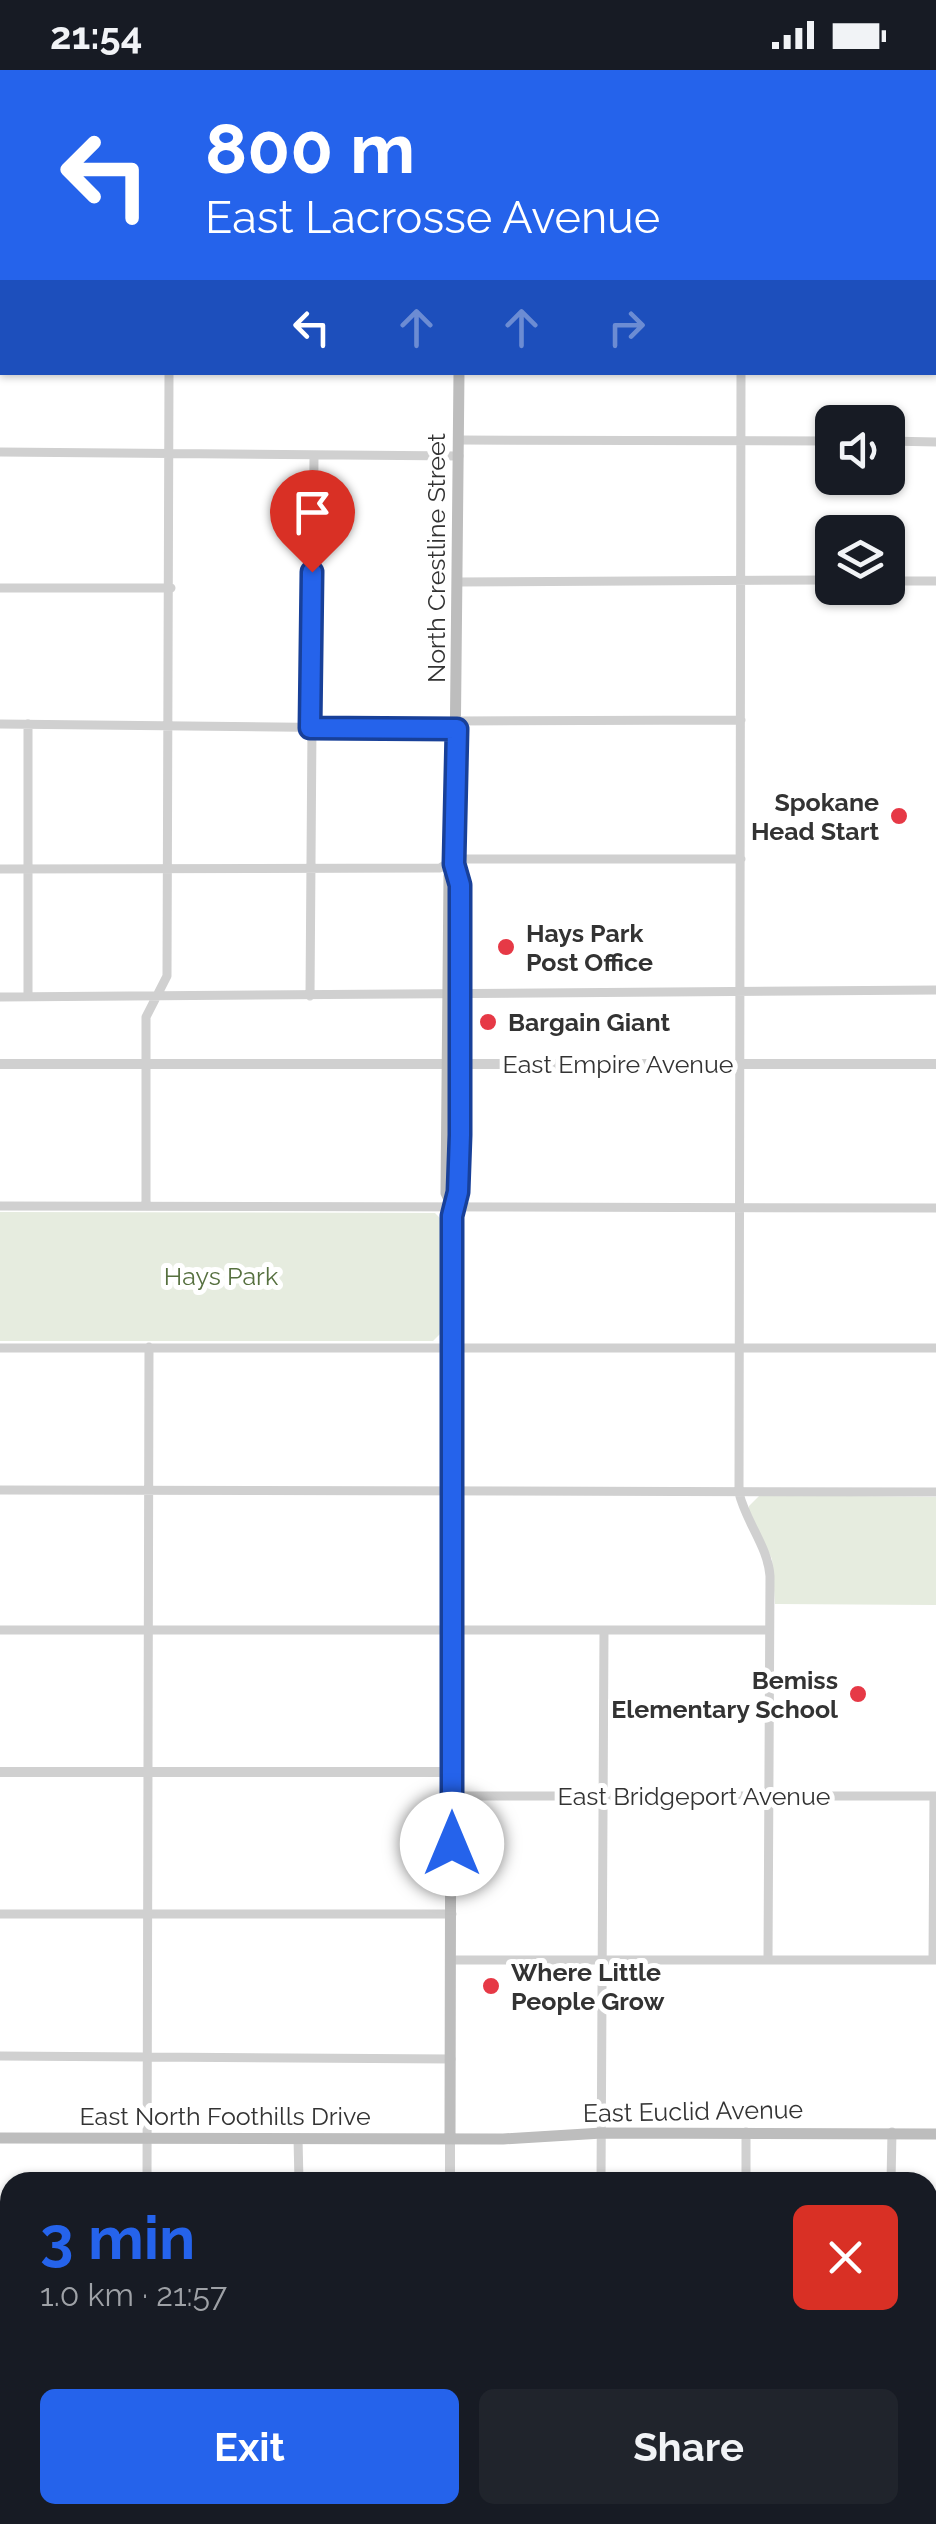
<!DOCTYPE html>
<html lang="en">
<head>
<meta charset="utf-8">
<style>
	body { margin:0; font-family:Raleway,sans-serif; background:#20242c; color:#f1f3f6; height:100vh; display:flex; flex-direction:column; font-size:38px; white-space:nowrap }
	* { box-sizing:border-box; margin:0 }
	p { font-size:32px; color:#9ea1a6 }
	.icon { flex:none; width:55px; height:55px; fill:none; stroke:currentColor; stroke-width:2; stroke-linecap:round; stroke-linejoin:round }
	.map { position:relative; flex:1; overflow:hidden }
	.drawer { position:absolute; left:0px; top:2102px; width:938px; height:352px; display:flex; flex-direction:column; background:#171b24; border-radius:30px 30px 0 0; box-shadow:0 2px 8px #0004 }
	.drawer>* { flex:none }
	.top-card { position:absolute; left:0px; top:0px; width:938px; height:305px; box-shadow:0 2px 8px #0004; background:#2563eb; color:#fff; overflow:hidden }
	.buttons { position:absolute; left:815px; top:335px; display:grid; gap:20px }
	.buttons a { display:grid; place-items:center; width:90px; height:90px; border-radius:15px; background:#171b24; box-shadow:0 2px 8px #0004; font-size:50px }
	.pin { position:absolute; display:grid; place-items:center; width:85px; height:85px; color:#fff; margin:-102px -42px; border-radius:50% 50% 50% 0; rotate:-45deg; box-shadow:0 0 10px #0007 }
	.pin .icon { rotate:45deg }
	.me { position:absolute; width:110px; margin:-55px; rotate:0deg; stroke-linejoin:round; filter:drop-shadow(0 0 8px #0008) }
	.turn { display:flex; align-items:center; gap:35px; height:210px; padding:0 40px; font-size:45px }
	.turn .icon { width:130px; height:130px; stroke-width:2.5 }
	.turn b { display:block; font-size:70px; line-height:85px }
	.lanes { display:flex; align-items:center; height:95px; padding:0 40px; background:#0003; justify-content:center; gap:50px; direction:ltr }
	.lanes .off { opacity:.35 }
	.round { display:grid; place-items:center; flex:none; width:105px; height:105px; border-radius:15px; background:#20242c }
	.headline { display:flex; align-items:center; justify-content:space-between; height:170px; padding:0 40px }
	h1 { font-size:60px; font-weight:700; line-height:75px; color:#2563eb }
	.button { display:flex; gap:20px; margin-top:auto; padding:20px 40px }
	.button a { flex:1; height:115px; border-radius:15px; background:#2563eb; color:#fff; font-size:40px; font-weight:700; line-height:115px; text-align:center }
	.button a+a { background:#20242c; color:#f1f3f6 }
	.status { display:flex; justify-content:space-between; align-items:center; height:70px; padding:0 50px; background:#171b24; direction:ltr }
	.status svg { height:28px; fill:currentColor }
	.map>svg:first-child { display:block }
	.green { fill:#e6ecdf }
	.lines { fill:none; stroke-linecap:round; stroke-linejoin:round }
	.minor { stroke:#d0d0d0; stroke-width:9 }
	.tertiary { stroke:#d0d0d0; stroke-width:10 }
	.secondary { stroke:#bdbdbd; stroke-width:11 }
	.route-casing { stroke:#184099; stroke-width:25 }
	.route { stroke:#2563eb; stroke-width:18 }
	.poi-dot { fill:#e63946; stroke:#fff; stroke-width:4 }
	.labels { text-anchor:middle; stroke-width:10; stroke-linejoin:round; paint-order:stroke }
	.street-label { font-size:25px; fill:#333; stroke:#fff }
	.poi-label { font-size:25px; font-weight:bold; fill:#333; stroke:#fff; text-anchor:start }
	.park-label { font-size:25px; fill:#56703f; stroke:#fff }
</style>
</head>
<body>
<div class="status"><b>21:54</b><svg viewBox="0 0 49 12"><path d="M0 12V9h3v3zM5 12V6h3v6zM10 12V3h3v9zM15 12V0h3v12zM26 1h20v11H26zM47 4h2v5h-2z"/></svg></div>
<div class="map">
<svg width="936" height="2454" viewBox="0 0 936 2454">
	<rect width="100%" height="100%" fill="#fff"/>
	<path class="green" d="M0 1142 435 1143 441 1149V1263L433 1271H0Z
		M760 1425 936 1427V1535L775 1534 772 1489 749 1443V1436Z"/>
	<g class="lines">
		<path class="minor" d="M171 2V0
			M744 2V0
			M935 94H936
			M0 100H2
			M935 232H936
			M0 242H2
			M741 302 739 1423C746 1452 768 1477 770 1506L768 1890
			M459 370 832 371
			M888 371 936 372
			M0 382 459 386
			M888 511H936
			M458 512 832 510
			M0 518H171
			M457 651 741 650
			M0 654 457 659
			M28 654V927
			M0 799 440 798 454 789H741
			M310 926 314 385
			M0 927 936 920
			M0 1136 936 1138
			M146 1136V947L167 906 169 302
			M0 1278H936
			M0 1420 936 1422
			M0 1560H769
			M452 1726H936
			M0 1844H452
			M452 1890H936
			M933 1890 934 1726
			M0 1986 451 1989
			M746 2062V2112
			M298 2068 299 2112
			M147 2112 149 1277
			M601 2112 604 1560
			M891 2112 892 2062
			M0 2173H10
			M928 2371H936
			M299 2445V2454
			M598 2445V2454
			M144 2454V2445
			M746 2454V2445
			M891 2454V2445"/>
		<path class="tertiary" d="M0 994H936
			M0 1702H452
			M450 2069V2112
			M451 2445V2454"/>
		<path class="secondary" d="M460 0V2
			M452 1136 446 1123 449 806 454 794
			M0 2068 503 2069 602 2063 936 2064
			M450 2069 452 1145 458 1122 460 1065V815L454 794 459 302"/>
	</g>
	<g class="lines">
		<defs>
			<path id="route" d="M312 502 310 658 457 659 454 794 460 815V1065L458 1122 452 1146V1774"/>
		</defs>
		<use href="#route" class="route-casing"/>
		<use href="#route" class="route"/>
	</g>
	<g class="poi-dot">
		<circle cx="899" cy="746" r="10"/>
		<circle cx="506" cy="877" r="10"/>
		<circle cx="488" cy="952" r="10"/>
		<circle cx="858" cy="1624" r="10"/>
		<circle cx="491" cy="1916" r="10"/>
	</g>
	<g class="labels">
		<g class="street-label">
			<text transform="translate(436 488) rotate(-90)" y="9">North Crestline Street</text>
			<text x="618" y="1003">East Empire Avenue</text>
			<text x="694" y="1735">East Bridgeport Avenue</text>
			<text transform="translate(693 2041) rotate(-1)" y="9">East Euclid Avenue</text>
			<text x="225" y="2055">East North Foothills Drive</text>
		</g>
		<g class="poi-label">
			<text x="879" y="741" text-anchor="end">Spokane<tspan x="879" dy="29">Head Start</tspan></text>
			<text x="526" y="872">Hays Park<tspan x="526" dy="29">Post Office</tspan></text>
			<text x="508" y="961">Bargain Giant</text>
			<text x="838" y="1619" text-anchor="end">Bemiss<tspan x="838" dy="29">Elementary School</tspan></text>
			<text x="511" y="1911">Where Little<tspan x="511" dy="29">People Grow</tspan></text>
		</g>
		<g class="park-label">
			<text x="221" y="1215">Hays Park</text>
		</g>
	</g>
</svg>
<div class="buttons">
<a><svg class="icon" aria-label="sound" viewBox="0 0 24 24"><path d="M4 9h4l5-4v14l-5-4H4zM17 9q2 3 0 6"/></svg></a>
<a><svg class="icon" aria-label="layers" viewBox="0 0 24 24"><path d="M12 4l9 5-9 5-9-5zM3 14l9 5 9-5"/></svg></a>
</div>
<div class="pin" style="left:312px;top:502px;background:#d93025"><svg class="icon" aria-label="arrive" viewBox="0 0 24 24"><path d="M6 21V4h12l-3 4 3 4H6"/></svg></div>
<svg class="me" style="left:452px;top:1774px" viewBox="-20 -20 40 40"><circle r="19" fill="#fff"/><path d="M0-13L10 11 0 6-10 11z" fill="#2563eb"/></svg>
<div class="top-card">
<div class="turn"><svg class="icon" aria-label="left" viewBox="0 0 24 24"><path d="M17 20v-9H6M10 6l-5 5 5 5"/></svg><div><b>800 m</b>East Lacrosse Avenue</div></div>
<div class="lanes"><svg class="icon" aria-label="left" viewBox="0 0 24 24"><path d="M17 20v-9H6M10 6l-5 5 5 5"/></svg><svg class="icon off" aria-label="ahead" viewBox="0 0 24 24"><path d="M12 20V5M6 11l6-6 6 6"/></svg><svg class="icon off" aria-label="ahead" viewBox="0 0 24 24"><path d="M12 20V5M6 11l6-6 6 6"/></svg><svg class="icon off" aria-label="right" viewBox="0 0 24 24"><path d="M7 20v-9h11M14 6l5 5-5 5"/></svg></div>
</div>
<section class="drawer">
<div class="headline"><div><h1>3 min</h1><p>1.0 km · 21:57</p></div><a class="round" style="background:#d93025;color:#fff"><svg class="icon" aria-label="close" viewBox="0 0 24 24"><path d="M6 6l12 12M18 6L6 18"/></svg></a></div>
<div class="button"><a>Exit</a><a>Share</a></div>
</section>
</div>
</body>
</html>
